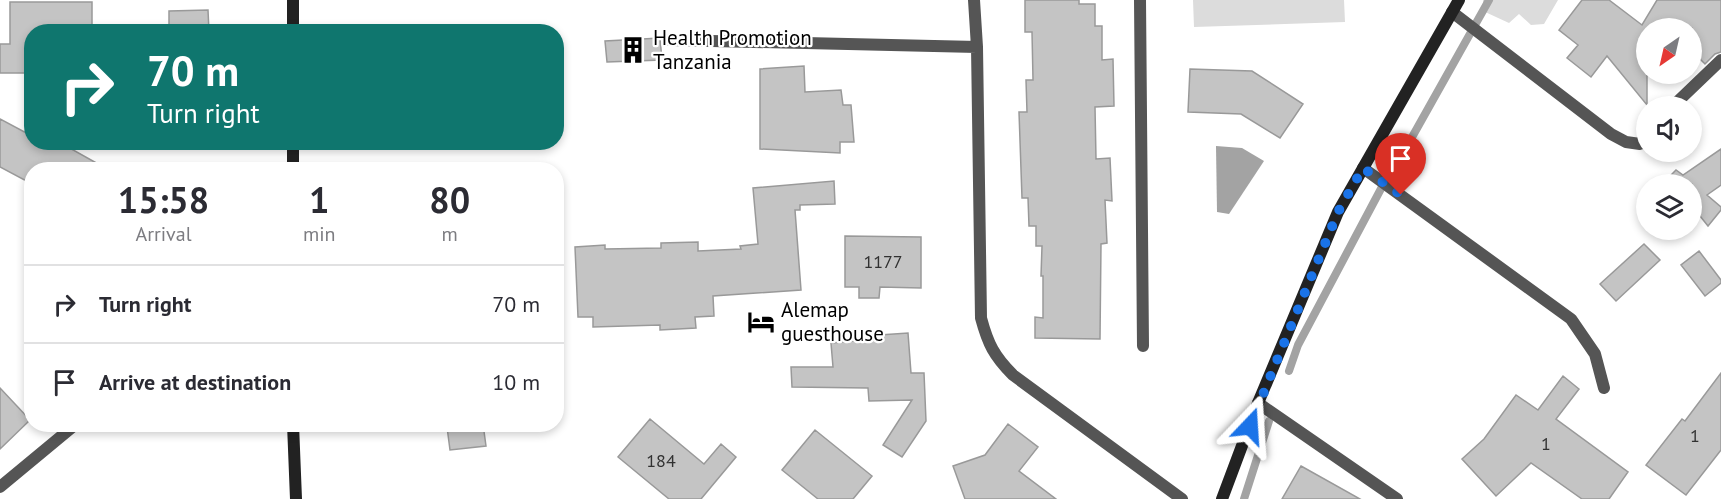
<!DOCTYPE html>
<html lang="en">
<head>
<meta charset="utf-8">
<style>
	body { margin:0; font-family:"PT Sans",sans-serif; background:#f2f2f3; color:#2b2b33; height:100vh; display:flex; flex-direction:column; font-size:22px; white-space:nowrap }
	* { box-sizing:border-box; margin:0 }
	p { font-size:20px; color:#7c7c81 }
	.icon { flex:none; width:33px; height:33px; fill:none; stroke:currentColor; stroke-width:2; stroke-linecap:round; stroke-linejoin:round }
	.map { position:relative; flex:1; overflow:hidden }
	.side { position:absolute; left:24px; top:162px; width:540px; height:270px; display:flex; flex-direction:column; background:#fff; border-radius:24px; box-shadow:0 3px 9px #0003 }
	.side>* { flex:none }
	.banner { position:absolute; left:24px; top:24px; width:540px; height:126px; border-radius:24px; box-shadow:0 3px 9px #0003; background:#0f766e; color:#fff; overflow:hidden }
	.needle { width:39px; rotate:214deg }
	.buttons { position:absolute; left:1636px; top:18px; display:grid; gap:12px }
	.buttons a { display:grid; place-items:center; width:66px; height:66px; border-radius:50%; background:#fff; box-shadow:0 3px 9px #0003; font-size:30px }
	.pin { position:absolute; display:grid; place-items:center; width:51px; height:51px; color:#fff; margin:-62px -26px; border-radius:50% 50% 50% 0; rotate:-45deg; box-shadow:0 0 6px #0007 }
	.pin .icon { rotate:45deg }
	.me { position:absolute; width:66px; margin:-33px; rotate:20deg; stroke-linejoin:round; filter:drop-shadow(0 0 4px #0008) }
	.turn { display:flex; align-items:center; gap:21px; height:126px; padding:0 24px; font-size:27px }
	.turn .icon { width:78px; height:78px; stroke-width:2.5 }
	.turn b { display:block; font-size:42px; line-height:51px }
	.eta { display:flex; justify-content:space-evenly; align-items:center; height:102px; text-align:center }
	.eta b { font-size:36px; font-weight:800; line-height:42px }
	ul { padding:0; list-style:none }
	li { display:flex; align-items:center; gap:18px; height:78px; padding:0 24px; border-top:2px solid #e1e1e2 }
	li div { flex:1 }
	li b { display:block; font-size:22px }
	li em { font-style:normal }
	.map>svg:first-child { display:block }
	.green { fill:#dcdcdc }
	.water { fill:#a3a3a3 }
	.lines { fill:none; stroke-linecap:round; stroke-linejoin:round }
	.stream { stroke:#a3a3a3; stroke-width:8 }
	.building { fill:#c4c4c4; stroke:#999; stroke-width:1.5 }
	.street { stroke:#555; stroke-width:12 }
	.secondary { stroke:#222; stroke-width:12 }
	.route { stroke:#1a73e8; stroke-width:10; stroke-dasharray:0 18 }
	.labels { text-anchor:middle; stroke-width:4.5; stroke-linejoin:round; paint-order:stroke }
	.number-label { font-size:18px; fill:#313131 }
	.poi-label { font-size:21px; fill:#000; stroke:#fff; text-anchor:start }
</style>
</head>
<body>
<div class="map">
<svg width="1721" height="499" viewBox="0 0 1721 499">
	<rect width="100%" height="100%" fill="#fff"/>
	<path class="green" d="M1193 0H1344L1345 22 1194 27Z
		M1483 0H1558L1544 24 1531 25 1519 14 1509 23 1483 11Z"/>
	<path class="water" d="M1216 146 1242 148 1264 161 1229 214 1217 212Z"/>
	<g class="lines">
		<path class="stream" d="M1411 139 1489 0
			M1289 371 1298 345 1392 168
			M1244 499 1269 421"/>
	</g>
	<path class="building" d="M1025 0H1079V4H1095V26H1102V60L1113 59 1114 106 1095 107 1096 159 1110 158 1112 201 1105 200 1107 243 1101 244 1100 339 1035 338V317L1043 318V276H1041L1042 246H1036V226H1029L1028 198H1022L1019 112H1027L1026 80H1033L1032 32H1025Z
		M1582 0H1609L1642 25 1657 0H1721V52L1715 54 1705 64 1692 51V28H1647V105L1607 56 1591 77 1567 58 1578 45 1559 30Z
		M10 2H92V32H32V73H0V44H10Z
		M208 10 209 32H169V11Z
		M660 38 662 60 607 62 605 41Z
		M804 66 805 92 841 90 843 105H851L854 142H840V153L760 149V69Z
		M1190 69 1252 71 1303 104 1280 138 1241 114 1188 112Z
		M0 119 32 136V142H59L109 170H32V184L0 167Z
		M1721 149V185L1707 195 1721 207V210L1708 226 1692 206V184H1670L1675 181 1671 175 1676 170 1683 175Z
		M834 181 835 204 800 205V210H795L801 290 713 296 714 316 695 317 696 328 660 330V325L593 327V317H578L575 247 605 245V249L661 248V243L698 242V251L741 249 740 246 758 244 753 188Z
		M845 236 921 237V288L880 287 879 298H859V287H845Z
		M1644 244 1660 260 1616 301 1600 284Z
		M1699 251 1721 280V283L1705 296 1681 265Z
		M908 333 911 373H924L926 421 902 457 883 445 912 400 869 401 868 388 792 387 791 367H833L831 343 866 340 865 336Z
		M1721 373V450L1686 495 1646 465 1682 419 1685 421Z
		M1563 376 1579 389 1556 419 1628 472 1609 499H1582L1531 463 1496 496 1462 459 1484 439 1516 395 1538 410Z
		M0 388 30 420 0 449Z
		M650 419 704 464 721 444 736 457 701 499H669L618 457Z
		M469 424H483L486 446 450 450 447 427Z
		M1008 424 1038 447 1019 471 1056 499H965L953 466 985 455Z
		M815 430 872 476 853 499H818L782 470Z
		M1301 466 1360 499H1282Z"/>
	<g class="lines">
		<path class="street" d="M974 0 977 47 981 318C988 344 994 356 1013 375L1182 499
			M1140 0 1143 346
			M1452 12 1611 134 1626 142 1640 144 1647 133
			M670 40 977 47
			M1673 106 1721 60
			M1363 168 1571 319 1595 354 1604 388
			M1258 403 1397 499
			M0 487 76 424"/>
		<path class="secondary" d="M293 32V0
			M293 170V142
			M293 424 296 499
			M1222 499 1258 403 1338 212 1459 0"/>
	</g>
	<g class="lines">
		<path class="route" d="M1250 426 1338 212 1363 168 1401 195"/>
	</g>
	<defs>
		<symbol id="building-bare" viewBox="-9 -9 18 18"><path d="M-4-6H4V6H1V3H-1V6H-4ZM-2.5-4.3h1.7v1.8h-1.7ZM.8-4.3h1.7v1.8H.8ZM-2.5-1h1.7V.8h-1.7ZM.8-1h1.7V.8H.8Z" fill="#000" stroke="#fff" stroke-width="2.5" paint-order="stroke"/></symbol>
		<symbol id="hotel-bare" viewBox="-9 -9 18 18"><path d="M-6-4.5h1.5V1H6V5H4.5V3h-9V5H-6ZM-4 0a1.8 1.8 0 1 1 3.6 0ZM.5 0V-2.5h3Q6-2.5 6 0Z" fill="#000" stroke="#fff" stroke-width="2.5" paint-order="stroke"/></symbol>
	</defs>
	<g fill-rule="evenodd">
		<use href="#building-bare" x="614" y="31" width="38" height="38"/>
		<use href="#hotel-bare" x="742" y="303" width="38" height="38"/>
	</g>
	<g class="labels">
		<g class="number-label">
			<text x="883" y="268">1177</text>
			<text x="1695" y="442">1</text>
			<text x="1546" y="450">1</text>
			<text x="661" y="467">184</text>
		</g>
		<g class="poi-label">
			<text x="653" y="45">Health Promotion<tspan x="653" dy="24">Tanzania</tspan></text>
			<text x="781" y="317">Alemap<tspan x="781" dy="24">guesthouse</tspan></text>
		</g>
	</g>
</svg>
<div class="buttons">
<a><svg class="needle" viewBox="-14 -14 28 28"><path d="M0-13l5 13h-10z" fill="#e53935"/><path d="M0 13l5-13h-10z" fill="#7c7c81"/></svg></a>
<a><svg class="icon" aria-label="sound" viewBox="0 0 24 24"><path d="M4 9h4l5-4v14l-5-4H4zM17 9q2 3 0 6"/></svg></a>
<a><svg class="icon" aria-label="layers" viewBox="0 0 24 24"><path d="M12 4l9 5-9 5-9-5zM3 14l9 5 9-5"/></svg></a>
</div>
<div class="pin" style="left:1401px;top:195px;background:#d93025"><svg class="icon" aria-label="arrive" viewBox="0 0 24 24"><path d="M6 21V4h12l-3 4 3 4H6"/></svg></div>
<svg class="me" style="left:1250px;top:426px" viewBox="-20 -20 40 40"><path d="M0-17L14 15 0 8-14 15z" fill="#1a73e8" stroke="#fff" stroke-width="4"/></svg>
<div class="banner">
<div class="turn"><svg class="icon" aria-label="right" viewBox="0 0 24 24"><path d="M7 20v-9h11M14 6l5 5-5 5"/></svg><div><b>70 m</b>Turn right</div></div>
</div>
<section class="side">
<div class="eta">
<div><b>15:58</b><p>Arrival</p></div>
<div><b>1</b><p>min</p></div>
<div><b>80</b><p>m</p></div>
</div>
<ul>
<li><svg class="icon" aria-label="right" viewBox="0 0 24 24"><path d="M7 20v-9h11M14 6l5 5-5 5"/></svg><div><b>Turn right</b></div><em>70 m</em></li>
<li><svg class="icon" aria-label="arrive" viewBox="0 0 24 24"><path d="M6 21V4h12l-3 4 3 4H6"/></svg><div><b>Arrive at destination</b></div><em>10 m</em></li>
</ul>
</section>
</div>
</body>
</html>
